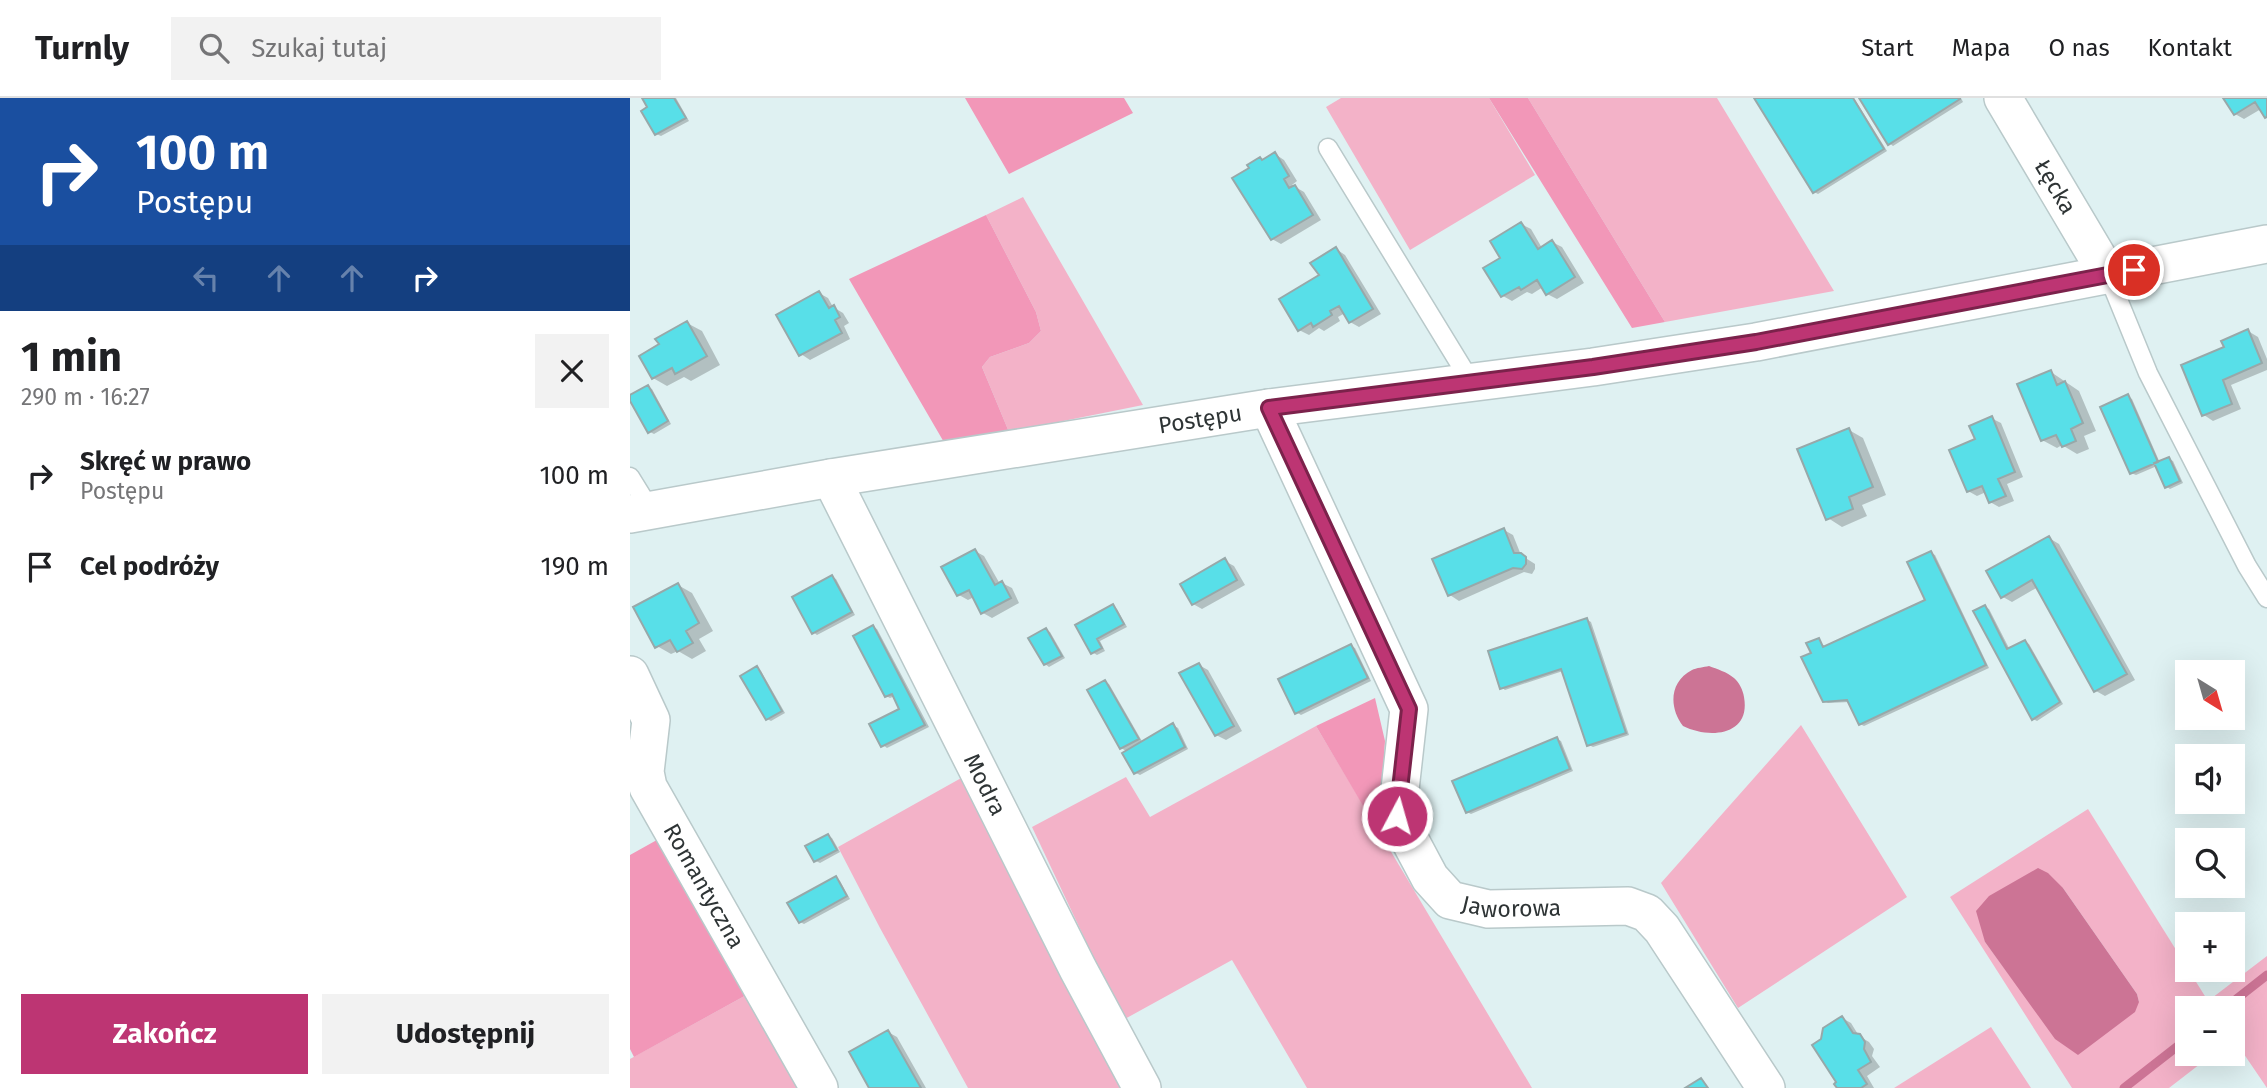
<!DOCTYPE html>
<html lang="pl">
<head>
<meta charset="utf-8">
<style>
	body { margin:0; font-family:"Fira Sans",sans-serif; background:#f2f2f2; color:#202124; height:100vh; display:flex; flex-direction:column; font-size:26px; white-space:nowrap }
	* { box-sizing:border-box; margin:0 }
	p { font-size:23px; color:#757577 }
	.icon { flex:none; width:38px; height:38px; fill:none; stroke:currentColor; stroke-width:2; stroke-linecap:round; stroke-linejoin:round }
	.map { position:relative; flex:1; overflow:hidden }
	.sheet { display:flex; flex-direction:column; background:#fff; width:630px }
	.sheet>* { flex:none }
	.banner { background:#1a4fa0; color:#fff; overflow:hidden }
	.needle { width:46px; rotate:143deg }
	.buttons { position:absolute; left:1545px; top:562px; display:grid; gap:14px }
	.buttons a { display:grid; place-items:center; width:70px; height:70px; border-radius:0px; background:#fff; box-shadow:0 7px 28px #0002; font-size:35px }
	.pin { position:absolute; display:grid; place-items:center; width:60px; height:60px; color:#fff; margin:-30px; border:4px solid #fff; border-radius:50%; box-shadow:0 2px 7px #0007 }
	.me { position:absolute; width:77px; margin:-38px; rotate:6deg; stroke-linejoin:round; filter:drop-shadow(0 0 5px #0008) }
	.turn { display:flex; align-items:center; gap:24px; height:147px; padding:0 21px; font-size:32px }
	.turn .icon { width:91px; height:91px; stroke-width:2.5 }
	.turn b { display:block; font-size:49px; line-height:60px }
	.lanes { display:flex; align-items:center; height:66px; padding:0 21px; background:#0003; justify-content:center; gap:35px; direction:ltr }
	.lanes .off { opacity:.35 }
	.round { display:grid; place-items:center; flex:none; width:74px; height:74px; border-radius:0px; background:#f2f2f2 }
	.head { display:flex; align-items:center; justify-content:space-between; height:119px; padding:0 21px }
	h1 { font-size:42px; font-weight:700; line-height:52px }
	.button { display:flex; gap:14px; margin-top:auto; padding:14px 21px }
	.button a { flex:1; height:80px; border-radius:0px; background:#bd3573; color:#fff; font-size:28px; font-weight:700; line-height:80px; text-align:center }
	.button a+a { background:#f2f2f2; color:#202124 }
	ul { padding:0; list-style:none }
	li { display:flex; align-items:center; gap:21px; height:91px; padding:0 21px }
	li div { flex:1 }
	li b { display:block; font-size:26px }
	li em { font-style:normal }
	header { display:flex; align-items:center; gap:42px; box-sizing:border-box; height:98px; padding:0 35px; background:#fff; border-bottom:2px solid #e0e0e0 }
	header strong { font-size:33px }
	nav { display:flex; gap:38px; margin-inline-start:auto; font-size:24px }
	.search { width:490px; height:63px; background:#f2f2f2; display:flex; align-items:center; gap:18px; box-sizing:border-box; padding:0 24px; border-radius:0px; color:#757577; font-size:26px }
	main { display:flex; flex:1; min-height:0 }
	.map>svg:first-child { display:block }
	.green { fill:#f3b2c8; fill-rule:evenodd }
	.forest { fill:#f297b8 }
	.water { fill:#cc7495 }
	.shadow { fill:#0003 }
	.lines { fill:none; stroke-linecap:round; stroke-linejoin:round }
	.stream { stroke:#cc7495; stroke-width:9 }
	.building { fill:#58dfe8; stroke:#97a8a9; stroke-width:2 }
	.service-casing { stroke:#b9c9ca; stroke-width:21 }
	.minor-casing { stroke:#b9c9ca; stroke-width:40 }
	.service { stroke:#fff; stroke-width:18 }
	.minor { stroke:#fff; stroke-width:37 }
	.route-casing { stroke:#7b224b; stroke-width:18 }
	.route { stroke:#bd3573; stroke-width:12 }
	.labels { text-anchor:middle; stroke-width:6; stroke-linejoin:round; paint-order:stroke }
	.street-label { font-size:23px; fill:#2e3435; stroke:#dff1f2 }
</style>
</head>
<body>
<header>
<strong>Turnly</strong>
<div class="search"><svg class="icon" aria-label="search" viewBox="0 0 24 24"><circle cx="10" cy="10" r="6"/><path d="M15 15l6 6"/></svg>Szukaj tutaj</div>
<nav><a>Start</a><a>Mapa</a><a>O nas</a><a>Kontakt</a></nav>
</header>
<main>
<section class="sheet">
<div class="banner">
<div class="turn"><svg class="icon" aria-label="right" viewBox="0 0 24 24"><path d="M7 20v-9h11M14 6l5 5-5 5"/></svg><div><b>100 m</b>Postępu</div></div>
<div class="lanes"><svg class="icon off" aria-label="left" viewBox="0 0 24 24"><path d="M17 20v-9H6M10 6l-5 5 5 5"/></svg><svg class="icon off" aria-label="ahead" viewBox="0 0 24 24"><path d="M12 20V5M6 11l6-6 6 6"/></svg><svg class="icon off" aria-label="ahead" viewBox="0 0 24 24"><path d="M12 20V5M6 11l6-6 6 6"/></svg><svg class="icon" aria-label="right" viewBox="0 0 24 24"><path d="M7 20v-9h11M14 6l5 5-5 5"/></svg></div>
</div>
<div class="head"><div><h1>1 min</h1><p>290 m · 16:27</p></div><a class="round"><svg class="icon" aria-label="close" viewBox="0 0 24 24"><path d="M6 6l12 12M18 6L6 18"/></svg></a></div>
<ul>
<li><svg class="icon" aria-label="right" viewBox="0 0 24 24"><path d="M7 20v-9h11M14 6l5 5-5 5"/></svg><div><b>Skręć w prawo</b><p>Postępu</p></div><em>100 m</em></li>
<li><svg class="icon" aria-label="arrive" viewBox="0 0 24 24"><path d="M6 21V4h12l-3 4 3 4H6"/></svg><div><b>Cel podróży</b></div><em>190 m</em></li>
</ul>
<div class="button"><a>Zakończ</a><a>Udostępnij</a></div>
</section>
<div class="map">
<svg width="1637" height="990" viewBox="0 0 1637 990">
	<rect width="100%" height="100%" fill="#dff1f2"/>
	<path class="green" d="M711 0H859L905 77 780 152 696 9Z
		M898 0H1087L1204 193 1035 224Z
		M393 99 513 307 379 334 352 269 360 259 399 245 411 233 406 214 356 117Z
		M1171 627 1277 799 1108 910 1031 785Z
		M686 628 902 990H677L602 862 493 922 402 729 496 679 520 719Z
		M333 679 495 990H338L250 830 208 749Z
		M1458 711 1578 903 1637 858V990L1603 940V910H1558V956H1583L1539 990H1442L1320 799ZM1433 790 1507 896 1509 904 1380 878 1355 844Z
		M120 895 173 990H0V961Z
		M1361 929 1401 990H1264Z"/>
	<path class="forest" d="M335 0H494L503 15 379 76Z
		M859 0H898L1035 224 1002 230Z
		M356 117 406 214 411 233 399 245 360 259 352 269 379 334 315 346 219 181Z
		M745 600 755 643 752 689 742 723 686 628Z
		M34 738 120 895 4 959 0 951V757Z"/>
	<path class="water" d="M1079 568C1087 571 1097 574 1104 580 1109 584 1113 592 1114 599 1121 638 1079 641 1053 628 1039 610 1039 584 1062 572 1066 570 1074 569 1079 568Z
		M1408 770 1418 775 1433 790 1507 896 1509 904 1505 914 1448 957 1425 941 1355 844 1346 813 1359 798Z"/>
	<path class="shadow" d="M14 0H46L59 23 31 38 26 36 19 10Z
		M1126 0H1224L1257 53 1188 96 1184 94Z
		M1231 0H1331L1333 4 1263 48 1259 45Z
		M1595 0H1637V20L1631 11 1614 21 1605 16Z
		M645 56 654 62 667 83 662 87 674 94 691 122 651 146 642 141 634 63Z
		M891 126 901 131 912 150 922 144 932 149 954 185 927 201 917 196 913 189 902 196 897 194 882 203 873 198V161Z
		M706 151 715 157 751 216 729 229 720 224 715 215 708 219 710 223 694 233 689 230 679 237 669 232Z
		M189 195 198 200 203 209 213 215 219 225 214 228 220 241 180 262 171 256Z
		M57 225 72 233 90 267 61 283 54 279 37 288 23 280 31 247Z
		M1618 233 1628 239 1637 261V272L1601 287 1611 311 1583 323 1574 317 1596 250Z
		M1421 274 1449 293 1466 333 1454 338 1459 351 1447 356 1432 347 1427 350 1412 342Z
		M18 289 22 291 41 326 24 336 20 334 0 300Z
		M1498 298 1502 301 1530 365 1539 361 1543 363 1553 385 1540 391 1536 388 1527 368 1506 377 1501 375Z
		M1361 320 1371 325 1393 379 1377 386 1384 403 1369 409 1360 404 1356 394 1347 398 1338 393 1347 341Z
		M1219 332 1233 340 1256 397 1232 407 1237 418 1212 429 1198 420Z
		M874 432 883 437 891 457 905 466V471L902 476 894 474 829 503 820 497Z
		M1419 440 1429 446 1505 582 1475 598 1466 593 1408 489 1382 504 1373 499Z
		M345 453 354 458 370 486 372 485 382 490 389 505 362 520 353 515 344 499 338 502 329 497Z
		M1301 455 1305 457 1359 570 1234 628 1230 626 1220 604 1198 605 1194 603 1183 556 1188 542 1195 550 1297 503Z
		M595 463 604 468 615 487 572 511 563 506Z
		M202 479 206 481 225 517 187 537 183 534Z
		M48 487 62 495 83 533 69 541 76 553 62 561 48 553 41 556 27 548Z
		M483 508 487 511 497 529 470 543 475 553 467 557 462 554 448 528Z
		M1355 509 1359 511 1380 552 1395 544 1399 546 1433 606 1407 623 1403 621Z
		M956 521 961 524 999 637 963 649 959 647 933 573 875 592 871 589Z
		M243 529 247 531 299 629 257 650 253 647 271 611 265 598 260 600 256 598Z
		M416 532 420 534 435 560 419 569 415 566Z
		M721 548 725 550 741 583 671 617 666 614Z
		M569 567 578 572 612 633 596 642 586 637Z
		M127 570 131 573 155 615 141 623 137 621Z
		M475 584 479 586 513 645 543 627 548 630 558 651 510 677 506 675 498 654 491 650Z
		M927 641 931 643 943 673 841 716 837 714Z
		M198 738 202 740 210 754 190 765 186 763Z
		M206 780 210 783 220 801 174 826 170 824Z
		M1212 920 1221 925 1229 938 1239 944 1244 951 1242 958 1250 969 1237 978 1244 990H1209L1192 942Z
		M258 934 267 939 296 990H242Z"/>
	<g class="lines">
		<path class="stream" d="M1595 910 1637 877
			M1494 990 1558 940"/>
	</g>
	<path class="building" d="M12 0H44L56 20 25 37 11 13 17 9Z
		M1124 0H1223L1254 51 1183 95Z
		M1229 0H1330V1L1258 47Z
		M1593 0H1637V19L1635 20 1625 4 1604 17Z
		M645 54 659 78 654 81 659 90 665 87 683 117 641 142 602 80 619 70 617 67 630 59 632 62Z
		M891 124 908 151 922 142 945 179 916 197 907 182 891 192 889 189 871 199 853 170 870 160 860 143Z
		M706 149 743 211 719 225 709 208 700 213 702 217 683 229 681 225 668 233 649 201 689 177 680 165Z
		M189 193 199 210 204 207 210 219 205 222 212 235 169 258 146 217Z
		M57 223 77 258 45 276 42 270 22 281 9 258 29 246 25 241Z
		M1618 231 1632 265 1593 282 1602 306 1572 318 1551 267 1594 249 1591 243Z
		M1421 272 1427 287 1435 283 1453 325 1441 331 1446 343 1432 349 1426 337 1411 343 1387 286Z
		M18 287 38 323 18 335 0 303V297Z
		M1498 296 1528 364 1500 376 1470 309Z
		M1362 318 1385 374 1368 381 1376 398 1359 405 1352 388 1337 394 1319 352 1345 341 1339 328Z
		M1219 330 1243 389 1219 399 1223 411 1196 422 1167 351Z
		M1539 359 1550 383 1535 390 1524 365Z
		M874 430 884 455H891L896 459V466L892 471 883 470 818 498 802 461Z
		M1419 438 1497 576 1464 594 1402 482 1371 500 1356 473Z
		M345 451 365 487 372 483 381 500 351 516 339 492 327 498 311 469Z
		M1301 453 1356 567 1229 627 1217 602 1193 604 1171 559 1181 555 1176 545 1189 540 1193 549 1295 502 1277 464Z
		M595 460 607 482 562 507 550 486Z
		M202 477 222 514 182 536 162 499Z
		M48 485 69 525 56 533 63 545 47 554 40 542 25 550 3 509Z
		M483 506 494 526 467 541 472 550 461 556 445 527Z
		M1355 507 1377 551 1395 542 1430 604 1402 622 1343 513Z
		M957 520 996 635 957 648 931 571 870 591 858 553Z
		M243 527 295 627 251 649 239 626 269 611 262 596 255 599 223 538Z
		M416 530 432 558 414 567 398 540Z
		M721 546 738 580 665 616 648 581Z
		M569 565 604 628 585 638 549 575Z
		M127 568 152 613 136 622 110 578Z
		M475 582 509 641 490 651 457 592Z
		M543 625 555 649 504 676 492 655Z
		M927 639 940 671 836 715 822 683Z
		M198 736 207 752 184 764 175 748Z
		M206 778 217 798 169 825 157 805Z
		M1212 918 1223 935 1230 936 1235 944 1234 951 1241 964 1228 972 1237 986 1231 990H1207L1204 986 1206 984 1182 947 1191 941 1193 930Z
		M258 932 291 990H239L219 954Z
		M1071 980 1078 990H1055Z"/>
	<g class="lines">
		<defs>
			<path id="service" d="M698 50 841 284
				M1478 177 1518 275 1617 468 1637 500
				M0 379 21 413"/>
			<g id="minor">
				<path id="s1" d="M1373 0 1478 177"/>
				<path id="s2" d="M639 310 779 611 767 718 800 780 820 802 858 811 998 808 1017 815 1032 831 1136 990"/>
				<path id="s3" d="M201 380 448 871 512 990"/>
				<path id="s4" d="M0 416 201 380 639 310 963 269 1126 244 1637 146"/>
				<path id="s5" d="M0 577 21 622 15 674 18 689 189 990"/>
			</g>
		</defs>
		<use href="#service" class="service-casing"/>
		<use href="#minor" class="minor-casing"/>
		<use href="#service" class="service"/>
		<use href="#minor" class="minor"/>
	</g>
	<g class="lines">
		<defs>
			<path id="route" d="M767 718 779 611 639 310 963 269 1126 244 1504 172"/>
		</defs>
		<use href="#route" class="route-casing"/>
		<use href="#route" class="route"/>
	</g>
	<g class="labels">
		<g class="street-label">
			<text dy="8" stroke="none"><textPath href="#s1" startOffset="103">Łęcka</textPath></text>
			<text dy="8" stroke="none"><textPath href="#s4" startOffset="578">Postępu</textPath></text>
			<text dy="8" stroke="none"><textPath href="#s3" startOffset="343">Modra</textPath></text>
			<text dy="8" stroke="none"><textPath href="#s5" startOffset="231">Romantyczna</textPath></text>
			<text dy="8" stroke="none"><textPath href="#s2" startOffset="602">Jaworowa</textPath></text>
		</g>
	</g>
</svg>
<div class="buttons">
<a><svg class="needle" viewBox="-14 -14 28 28"><path d="M0-13l5 13h-10z" fill="#e53935"/><path d="M0 13l5-13h-10z" fill="#757577"/></svg></a>
<a><svg class="icon" aria-label="sound" viewBox="0 0 24 24"><path d="M4 9h4l5-4v14l-5-4H4zM17 9q2 3 0 6"/></svg></a>
<a><svg class="icon" aria-label="search" viewBox="0 0 24 24"><circle cx="10" cy="10" r="6"/><path d="M15 15l6 6"/></svg></a>
<a>+</a>
<a>−</a>
</div>
<div class="pin" style="left:1504px;top:172px;background:#d93025"><svg class="icon" aria-label="arrive" viewBox="0 0 24 24"><path d="M6 21V4h12l-3 4 3 4H6"/></svg></div>
<svg class="me" style="left:767px;top:718px" viewBox="-20 -20 40 40"><circle r="17" fill="#bd3573" stroke="#fff" stroke-width="3"/><path d="M0-11L8 9 0 5-8 9z" fill="#fff"/></svg>
</div>
</main>
</body>
</html>
